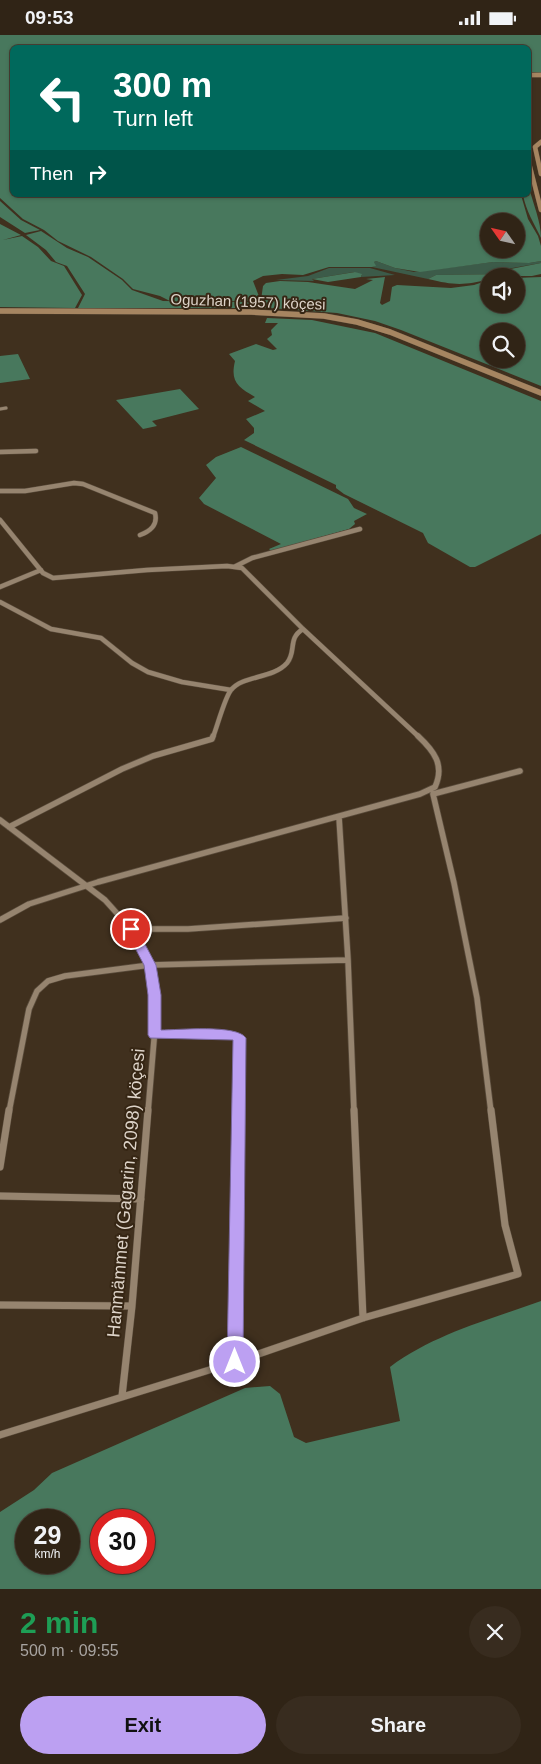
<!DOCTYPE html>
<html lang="en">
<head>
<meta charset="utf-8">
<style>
	body { margin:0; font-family:Helvetica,sans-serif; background:#382c1f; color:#f1f3f6; height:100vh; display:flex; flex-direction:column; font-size:19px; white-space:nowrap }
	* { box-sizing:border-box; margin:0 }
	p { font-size:16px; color:#a8a4a1 }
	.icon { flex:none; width:28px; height:28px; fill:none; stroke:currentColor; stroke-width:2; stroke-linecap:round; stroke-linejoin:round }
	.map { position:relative; height:1554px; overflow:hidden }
	.drawer { display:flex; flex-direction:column; background:#302416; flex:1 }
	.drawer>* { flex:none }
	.guide { position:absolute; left:10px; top:10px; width:521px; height:152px; border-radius:8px; box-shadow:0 1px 4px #0004,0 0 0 1px #4b4135; background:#00695c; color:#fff; overflow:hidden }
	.needle { width:32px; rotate:304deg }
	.tools { position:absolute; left:480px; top:178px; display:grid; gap:10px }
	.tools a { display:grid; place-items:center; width:45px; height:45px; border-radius:50%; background:#302416; box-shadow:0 1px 4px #0004,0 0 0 1px #4b4135; font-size:25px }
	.speed { position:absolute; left:15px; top:1474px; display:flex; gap:10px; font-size:25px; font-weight:700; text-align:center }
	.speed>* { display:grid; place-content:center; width:65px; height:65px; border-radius:50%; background:#302416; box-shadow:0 1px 4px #0004,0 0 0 1px #4b4135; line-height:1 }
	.speed small { font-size:12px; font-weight:400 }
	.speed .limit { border:8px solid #d22; background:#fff; color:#111 }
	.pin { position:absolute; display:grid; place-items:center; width:42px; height:42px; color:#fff; margin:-21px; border:2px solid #fff; border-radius:50%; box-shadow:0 1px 5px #0007 }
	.me { position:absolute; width:55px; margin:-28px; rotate:0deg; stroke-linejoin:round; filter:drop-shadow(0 0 4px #0008) }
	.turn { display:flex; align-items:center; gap:18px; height:105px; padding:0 20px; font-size:22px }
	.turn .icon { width:65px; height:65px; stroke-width:2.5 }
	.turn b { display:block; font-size:35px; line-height:42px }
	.then { display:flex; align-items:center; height:48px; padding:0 20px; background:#0003; gap:10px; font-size:19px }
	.round { display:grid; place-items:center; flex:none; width:52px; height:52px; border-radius:26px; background:#382c1f }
	.head { display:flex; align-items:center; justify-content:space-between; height:85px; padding:0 20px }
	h1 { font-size:30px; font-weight:600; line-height:38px; color:#1e9e55 }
	.action { display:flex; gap:10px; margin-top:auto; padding:10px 20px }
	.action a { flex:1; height:58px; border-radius:30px; background:#bca0f2; color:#111; font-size:20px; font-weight:600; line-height:58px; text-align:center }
	.action a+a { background:#382c1f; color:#f1f3f6 }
	.status { display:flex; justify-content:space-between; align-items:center; height:35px; padding:0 25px; background:#302416; direction:ltr }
	.status svg { height:14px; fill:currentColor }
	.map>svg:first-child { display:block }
	.green { fill:#3c5b49 }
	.forest { fill:#48785d; fill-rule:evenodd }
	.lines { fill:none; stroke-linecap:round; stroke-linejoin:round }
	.street-far3-casing { stroke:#5a4c3c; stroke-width:4 }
	.street-far2-casing { stroke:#5a4c3c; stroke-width:5.5 }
	.street-far1-casing { stroke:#5a4c3c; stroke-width:7 }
	.street-casing { stroke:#5a4c3c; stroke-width:8 }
	.secondary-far1-casing { stroke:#5a4c3c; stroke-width:5 }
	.secondary-casing { stroke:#5a4c3c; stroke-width:6 }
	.street-far3 { stroke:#96846f; stroke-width:3 }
	.street-far2 { stroke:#96846f; stroke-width:4.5 }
	.street-far1 { stroke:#96846f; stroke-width:5.5 }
	.street { stroke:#96846f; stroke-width:7 }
	.secondary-far1 { stroke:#a68561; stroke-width:4.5 }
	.secondary { stroke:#a68561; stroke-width:5.5 }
	.route { fill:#bca0f2; stroke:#7a689d }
	.labels { text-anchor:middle; stroke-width:4; stroke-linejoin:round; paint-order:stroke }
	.far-street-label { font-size:15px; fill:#ddd3c8; stroke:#362614 }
	.street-label { font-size:18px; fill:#ddd3c8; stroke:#362614 }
</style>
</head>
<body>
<div class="status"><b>09:53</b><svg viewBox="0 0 49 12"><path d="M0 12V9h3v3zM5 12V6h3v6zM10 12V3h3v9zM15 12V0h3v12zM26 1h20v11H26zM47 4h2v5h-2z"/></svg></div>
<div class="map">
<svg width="541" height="1554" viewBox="0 0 541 1554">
	<rect width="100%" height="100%" fill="#40301e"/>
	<path class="green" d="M376 226 395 233 414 237 493 227 529 228 541 226V228L506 234 504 237 511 239 436 240 428 244 372 232 375 231 374 227Z
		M329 233H370L395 240 361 242 362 240 354 237 312 244 314 246 276 245 308 241Z"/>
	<path class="forest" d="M0 0H541V38L529 37V12H12V160H521L528 184 538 201 541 211V226L529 228 493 227 420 237 395 233 376 226 374 227 376 231 372 232H329L303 240 282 239 263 241 253 246 260 264 256 266H170L160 261 133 254 123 244 91 222 58 206 44 195 23 184 0 163ZM489 186H516V214H489Z
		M529 152C533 169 541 186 541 203 534 188 526 176 523 160H529Z
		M0 166 21 185 40 195 25 198 0 182Z
		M0 189 21 200 3 205 22 201 38 212 51 226 64 231 82 260 75 273 0 272Z
		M41 196 67 213 88 222 122 245 132 255 163 266 256 267 261 265 263 251 266 248 280 246 308 247 355 254 373 245 366 244 385 242 380 268 382 270 390 266 392 252 397 250 451 253 474 250 489 245V269H516V243L541 242V351L401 295 375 286 337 278 270 273H78L85 259 67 231 56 227 46 215 26 200ZM489 296H516V324H489Z
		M541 228V239L532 241H489V244C464 251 453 250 428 244L436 240 510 239 501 236Z
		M355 237 362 239 361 242 328 247 312 244Z
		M267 283 312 285 375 298 541 366V499L475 532H470L428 508 423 498 344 459 336 453V450L244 405 254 398V393L246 384 265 376 248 366 255 362C238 352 230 347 235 326L229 319 256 309 273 315 277 314 267 304 272 300 271 295 278 288H265Z
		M18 319 30 344 0 348V321Z
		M180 354 199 374 152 386 157 391 143 394 116 365Z
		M241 412 348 464 354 473 367 479 354 486 355 489 349 494 271 516 269 514 281 509 204 469 199 463 216 443 206 430 216 422Z
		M541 1266V1554H0V1477L34 1455 52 1438 245 1353 270 1351 280 1359 294 1402 306 1408 400 1386 390 1332C434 1299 489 1285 541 1266ZM26 1485H69V1528H26ZM101 1485H144V1528H101Z"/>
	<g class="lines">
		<defs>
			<path id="street-far3" d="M0 374 6 373"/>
			<path id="street-far2" d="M0 417 36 416
				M0 456H25L74 448 83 449 155 478C158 490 151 496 140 500
				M0 485 43 538 53 543 147 535 227 531 242 533 303 594 419 702
				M234 532 252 523 360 494
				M0 552 41 535
				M0 567 51 594 101 603 132 628 148 637 182 647 231 655
				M213 702C217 692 225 662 231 655 243 640 273 644 287 628 297 616 287 604 303 594"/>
			<path id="street-far1" d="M339 782 348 925 354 1077
				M0 785 105 865 131 894 150 930 156 981 148 1077
				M9 792 122 734 153 721 212 704 213 701
				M0 885 29 869 98 847 420 759 435 752C445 730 434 716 418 701
				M131 894H188L346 883
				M155 1000 231 999 240 1003 239 1077
				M9 1077 29 974 37 956 48 946 65 941 150 930 348 925
				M491 1077 477 963 454 848 433 759 520 736"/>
			<path id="street" d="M354 1075 363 1283
				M0 1132 9 1075
				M0 1161 141 1164
				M0 1270 132 1271
				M235 1327 239 1075
				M122 1361 132 1271 148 1075
				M0 1400 235 1327 363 1283 518 1239 505 1190 491 1075"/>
			<path id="secondary-far1" d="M529 40H541
				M541 107 535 112 541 139
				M529 128 541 175"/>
			<path id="secondary" d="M0 276 251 277 324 281 357 287 390 297 541 358"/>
		</defs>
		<use href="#street-far3" class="street-far3-casing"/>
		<use href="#street-far2" class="street-far2-casing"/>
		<use href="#street-far1" class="street-far1-casing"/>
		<use href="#street" class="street-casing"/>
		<use href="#secondary-far1" class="secondary-far1-casing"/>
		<use href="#secondary" class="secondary-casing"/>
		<use href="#street-far3" class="street-far3"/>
		<use href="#street-far2" class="street-far2"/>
		<use href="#street-far1" class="street-far1"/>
		<use href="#street" class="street"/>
		<use href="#secondary-far1" class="secondary-far1"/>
		<use href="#secondary" class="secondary"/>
	</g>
	<path class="route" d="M131 890 137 894 156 930 161 960V995C178 995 237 989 246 1003L243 1327 240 1332 235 1334 229 1332 227 1327 233 1005 150 1003 148 1000V960L144 930 125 894Z"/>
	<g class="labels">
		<g class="far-street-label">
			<text transform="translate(248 267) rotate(2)" y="5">Oguzhan (1957) köçesi</text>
		</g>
		<g class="street-label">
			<text transform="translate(126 1158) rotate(-85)" y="6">Hanmämmet (Gagarin, 2098) köçesi</text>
		</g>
	</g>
</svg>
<div class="tools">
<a><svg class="needle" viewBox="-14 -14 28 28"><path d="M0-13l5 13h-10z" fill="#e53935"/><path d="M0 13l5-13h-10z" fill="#a8a4a1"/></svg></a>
<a><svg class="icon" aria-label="sound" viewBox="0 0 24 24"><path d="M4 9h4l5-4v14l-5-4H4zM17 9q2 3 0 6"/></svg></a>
<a><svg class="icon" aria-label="search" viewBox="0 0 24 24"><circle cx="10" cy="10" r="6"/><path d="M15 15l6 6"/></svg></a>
</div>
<div class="speed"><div>29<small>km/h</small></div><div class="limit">30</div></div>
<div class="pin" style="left:131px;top:894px;background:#d93025"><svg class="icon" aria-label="arrive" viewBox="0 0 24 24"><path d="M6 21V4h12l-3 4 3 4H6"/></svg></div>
<svg class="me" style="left:235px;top:1327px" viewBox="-20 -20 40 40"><circle r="17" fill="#bca0f2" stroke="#fff" stroke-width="3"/><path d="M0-11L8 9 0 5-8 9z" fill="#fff"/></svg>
<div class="guide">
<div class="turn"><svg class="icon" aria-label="left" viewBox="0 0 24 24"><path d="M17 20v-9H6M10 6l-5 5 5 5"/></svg><div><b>300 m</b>Turn left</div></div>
<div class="then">Then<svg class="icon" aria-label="right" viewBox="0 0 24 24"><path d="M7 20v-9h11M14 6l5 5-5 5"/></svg></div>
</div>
</div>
<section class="drawer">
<div class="head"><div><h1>2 min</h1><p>500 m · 09:55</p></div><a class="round"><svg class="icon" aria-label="close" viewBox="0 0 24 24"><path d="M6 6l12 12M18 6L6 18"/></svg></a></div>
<div class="action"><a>Exit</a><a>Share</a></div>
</section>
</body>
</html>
